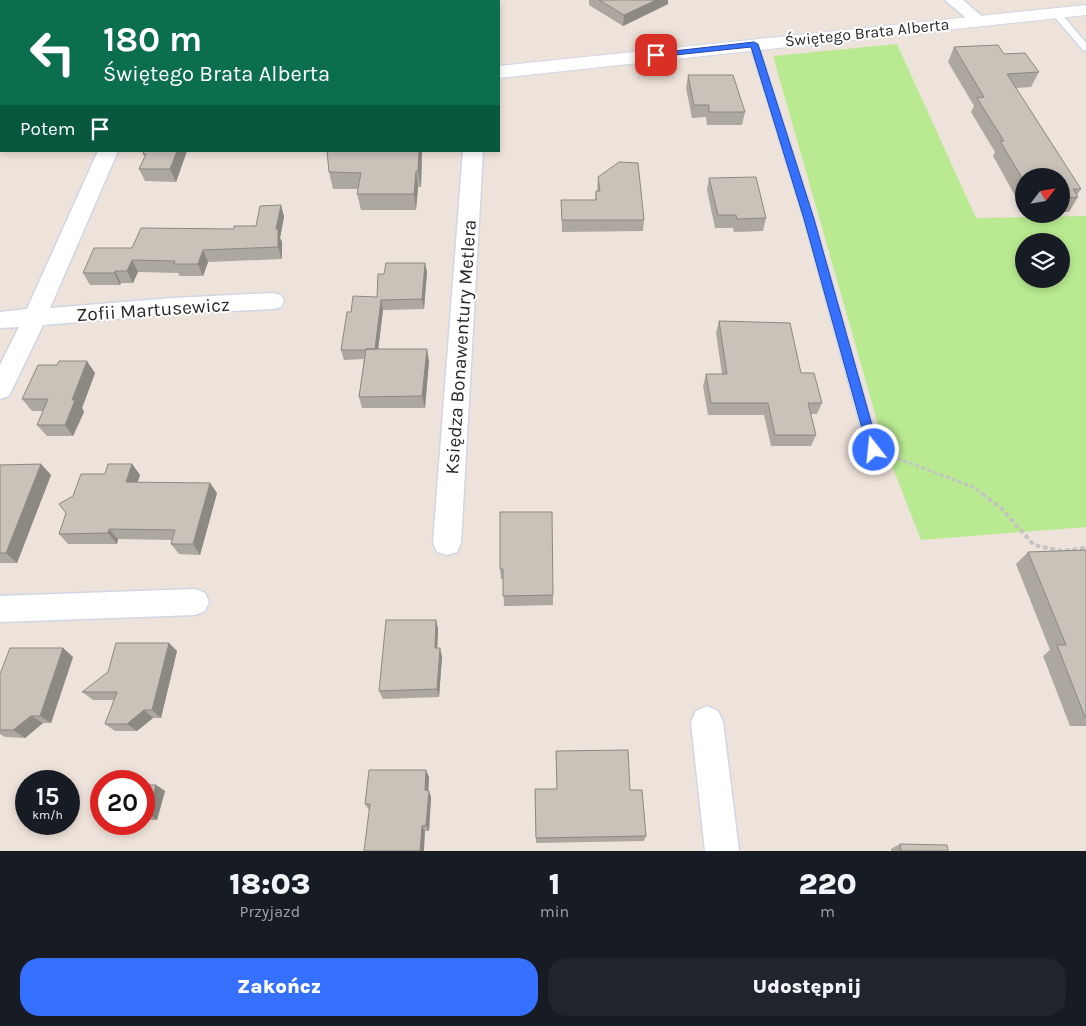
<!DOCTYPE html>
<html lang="pl">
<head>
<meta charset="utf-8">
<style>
	body { margin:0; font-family:Karla,sans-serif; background:#20242c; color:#f1f3f6; height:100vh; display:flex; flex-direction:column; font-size:19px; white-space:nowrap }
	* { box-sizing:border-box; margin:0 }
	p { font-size:16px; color:#9ea1a6 }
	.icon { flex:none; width:28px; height:28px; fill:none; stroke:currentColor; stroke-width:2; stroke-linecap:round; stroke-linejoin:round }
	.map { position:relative; height:851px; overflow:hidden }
	.details { display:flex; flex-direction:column; background:#171b24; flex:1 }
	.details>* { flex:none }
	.banner { position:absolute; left:0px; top:0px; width:500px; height:152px; box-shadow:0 2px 8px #0003; background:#0b6e4f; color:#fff; overflow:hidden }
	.needle { width:32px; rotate:59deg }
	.buttons { position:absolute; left:1015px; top:168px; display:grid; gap:10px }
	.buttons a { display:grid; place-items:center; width:55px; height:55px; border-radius:50%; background:#171b24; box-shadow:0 2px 8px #0003; font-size:25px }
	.speed { position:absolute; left:15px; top:770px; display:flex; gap:10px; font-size:25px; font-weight:700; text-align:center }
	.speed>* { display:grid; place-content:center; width:65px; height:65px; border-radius:50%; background:#171b24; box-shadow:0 2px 8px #0003; line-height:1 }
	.speed small { font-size:12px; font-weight:400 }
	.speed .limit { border:8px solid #d22; background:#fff; color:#111 }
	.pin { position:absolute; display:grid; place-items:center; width:42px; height:42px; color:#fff; margin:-21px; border-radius:10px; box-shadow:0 2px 8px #0006 }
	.me { position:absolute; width:55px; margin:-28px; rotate:344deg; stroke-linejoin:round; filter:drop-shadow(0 0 4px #0008) }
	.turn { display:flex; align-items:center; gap:18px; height:105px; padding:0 20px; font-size:22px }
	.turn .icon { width:65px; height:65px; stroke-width:2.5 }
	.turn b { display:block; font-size:35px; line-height:42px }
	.then { display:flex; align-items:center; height:48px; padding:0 20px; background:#0003; gap:10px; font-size:19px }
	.eta { display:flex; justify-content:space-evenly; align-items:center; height:85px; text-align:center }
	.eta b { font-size:30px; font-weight:800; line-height:35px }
	.cta { display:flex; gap:10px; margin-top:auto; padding:10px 20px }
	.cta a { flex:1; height:58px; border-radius:20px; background:#3670ff; color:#fff; font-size:20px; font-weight:800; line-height:58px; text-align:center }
	.cta a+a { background:#20242c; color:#f1f3f6 }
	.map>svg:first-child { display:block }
	.green { fill:#b9ea91; fill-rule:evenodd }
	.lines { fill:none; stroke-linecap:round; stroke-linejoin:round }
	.lane-casing { stroke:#d0d6e5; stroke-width:3 }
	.street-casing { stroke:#d0d6e5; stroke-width:3 }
	.secondary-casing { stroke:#d0d6e5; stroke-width:2 }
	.path-far1 { stroke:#c3c3c3; stroke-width:3; stroke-dasharray:4 2.5; stroke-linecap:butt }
	.path { stroke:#c3c3c3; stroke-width:4; stroke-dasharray:4.5 3; stroke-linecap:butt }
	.lane { fill:#fff; fill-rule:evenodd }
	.street { fill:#fff; fill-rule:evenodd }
	.secondary { fill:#fff; fill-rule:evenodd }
	.wall { fill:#aca79f }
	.shaded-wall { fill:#8c8882 }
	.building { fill:#c8c2b9; stroke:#8c8882 }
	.route { fill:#3670ff; stroke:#2349a6 }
	.labels { text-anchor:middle; stroke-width:4; stroke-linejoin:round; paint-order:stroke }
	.far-street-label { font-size:16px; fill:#2a2a2a; stroke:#fff }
	.street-label { font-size:19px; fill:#2a2a2a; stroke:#fff }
</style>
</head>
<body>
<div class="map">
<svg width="1086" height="851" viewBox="0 0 1086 851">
	<rect width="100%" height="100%" fill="#eee3da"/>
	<path class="green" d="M897 44 976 218 1086 216V527L921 540 884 445 773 56ZM1024 241H1061V279H1024Z"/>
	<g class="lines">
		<defs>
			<path id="lane" d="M1053 11H1059L1086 43V51L1083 50 1053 15Z
				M754 41 758 44 814 219 879 450 878 454 873 455 868 454 867 450 804 219 750 44Z"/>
			<path id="street" d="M945 0H963L986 20 984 23H972Z
				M98 151H118L50 308 173 298 273 293 281 295 284 301 281 307 273 309 173 314 43 325 9 396 0 399V365L19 327 0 328V312L27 309Z
				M463 151H483L461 543 457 552 447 555 437 552 433 543Z
				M195 589 205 593 209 602 205 611 195 615 0 622V596Z
				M707 706 718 711 723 722 739 851H705L691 722 696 711Z"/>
			<path id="secondary" d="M1086 5V15L499 78V66Z
				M0 109H1V121H0Z"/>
		</defs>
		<use href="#lane" class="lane-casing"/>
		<use href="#street" class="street-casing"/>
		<use href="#secondary" class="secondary-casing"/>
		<path class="path-far1" d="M891 456 973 487 984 495"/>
		<path class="path" d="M982 494 1000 507 1034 545 1061 551 1086 548"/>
		<use href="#lane" class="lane"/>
		<use href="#street" class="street"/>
		<use href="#secondary" class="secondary"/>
	</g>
	<path class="wall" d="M589 0H668V4L623 26 589 5Z
		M954 47 1004 54 1039 72 1031 87 1016 88 1081 189 1077 195 1078 197 1069 212H1061V176H1024V201H1018L993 156 995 152 971 112 974 106 948 62Z
		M688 75 745 112 742 125H707L706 117 692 118 686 88Z
		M187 151 176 182 145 181 139 169 145 157 143 154Z
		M327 151H422L421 187H418L416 210H361L357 194 358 189H333L329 172Z
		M598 177 644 220 643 231 562 232 561 200H595L596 191H597Z
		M709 178 766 218 763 231 734 232 733 228H715L707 190Z
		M281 205 284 217 280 238 282 242V259L208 262 203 276H180L178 273 138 272 133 283H121L120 285H90L83 273 132 248 256 226Z
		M425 263 427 272 424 309 383 310 378 349 429 361 425 408H362L359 397 364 359 344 360 341 350 351 312 377 297 384 274Z
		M719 321 801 373 822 403 817 414H811L816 435 811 446H771L764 415H708L703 386 706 374H722L716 333Z
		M95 373 82 408 84 412 73 436H47L37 425 43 411H32L22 399Z
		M41 464 51 475 17 563H0V465Z
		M132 464 140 475 137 482 217 493 200 555 179 554 171 544 172 540 118 539 117 544H68L59 534 73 496 105 474Z
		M500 512 553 595V605L504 606 503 579H501L500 569Z
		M1086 550V726H1070L1043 656 1050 650 1016 564 1028 552Z
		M436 620 438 629 437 648H440L442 657 439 697 383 699 379 691Z
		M63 648 73 657 51 723H43L25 738 5 737 0 734V674Z
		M177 651 161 718H153L137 731H115L105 724 114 700H93L82 692Z
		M556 751 630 790 646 836 644 841 536 843 535 789H557Z
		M426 770 429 777 428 791 431 797 429 831H425L369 810 365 804Z
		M144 785H156L165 791 157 820H144Z
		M900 844 948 851H891V849Z"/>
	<path class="shaded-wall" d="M656 0H668V4L623 26 624 15Z
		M1 46V59H0V47Z
		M177 151H187L176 182 170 169Z
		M419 151H422L421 187 418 171Z
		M416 171 418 187 416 210 414 194Z
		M281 205 284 217 280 238 282 242V259L278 247 276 229Z
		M203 250 208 262 203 276 198 264Z
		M132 260 138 272 133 283 127 271Z
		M425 263 427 272 424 309 422 299Z
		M115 271 121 283 120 285 114 273Z
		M381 300 383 310 377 359 374 350Z
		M427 349 429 361 425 408 422 396Z
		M87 361 95 373 82 408 84 412 73 436 65 425 72 400Z
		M41 464 51 475 17 563 6 553Z
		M132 464 140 475 134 493 126 482Z
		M210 483 217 493 200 555 193 544Z
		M109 529 118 539 117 544 108 533Z
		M436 620 438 629 437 657 435 648Z
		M169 643 177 651 161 718 152 710Z
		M63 648 73 657 51 723 40 716Z
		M440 648 442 657 439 697 437 689Z
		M144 710 153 718 137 731 127 724Z
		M31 716 43 723 25 738 13 730Z
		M426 770 429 777 428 797 425 790Z
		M156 785 165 791 157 820 148 814Z
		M429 791 431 797 429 831 426 825Z
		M422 826 425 831 424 851H420Z"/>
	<path class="building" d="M33 0H73L74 1H33Z
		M599 0H656L624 15Z
		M0 21H1V46L0 47Z
		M998 45 1004 54 1025 53 1039 72 1007 74 1081 189H1073L1078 197 1061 198V176H1024V181L1000 141H1004L977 98 984 97 954 47Z
		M688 75H733L745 112H709V105H694Z
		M144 151H177L170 169H139L146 154H143Z
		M327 151H419L418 171H416L414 194H357L361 173 329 172Z
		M619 162 638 163 644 220H562L561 200H596V191H600L598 177Z
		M756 177 766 218 737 219 736 215H718L709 178Z
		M281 205 276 229H278V247L203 250 198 264H174L175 261 132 260 127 271H115L114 273H83L94 248H132L141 228 234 229V226H256L260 206Z
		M386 263H425L422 299 381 300 375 349H366V350H341L347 312H351L353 296 377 297 378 274H384Z
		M719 321 790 323 801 373H814L822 403H808L816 435H775L768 403H711L706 374H727Z
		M366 349H427L422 396 359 397Z
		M59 361H87L72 400H75L65 425H37L48 399H22L38 365H57Z
		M41 464 6 553H0V465Z
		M108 464H132L126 482 210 483 193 544H171L175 530 109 529 108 533 59 534 66 513 59 504 73 496 81 474H105Z
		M500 512H552L553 595 503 596V569H500Z
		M1086 550V716L1085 717 1057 645H1066L1028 552Z
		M386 620H436L435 648H440L437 689 379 691Z
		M116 643H169L152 710H144L127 724H105L117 692H82L108 672Z
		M10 648H63L40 716H31L13 730H0V674Z
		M628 750 630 790H642L646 836 536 838 535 789H557L556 751Z
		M369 770H426L425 790 429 791 426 825 422 826 420 851H364L370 804H365Z
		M144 785H156L148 814H144Z
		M101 792V814H95Z
		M900 844 947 845 948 851H901Z"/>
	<path class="route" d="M754 42 758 44 814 219 879 450 878 453H869L868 450 804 219 751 47 656 57 652 55 656 53Z"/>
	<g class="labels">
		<g class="far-street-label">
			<text transform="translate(867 32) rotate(-6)" y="6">Świętego Brata Alberta</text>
		</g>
		<g class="street-label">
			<text transform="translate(153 309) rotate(-4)" y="7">Zofii Martusewicz</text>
			<text transform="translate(460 347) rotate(-86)" y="7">Księdza Bonawentury Metlera</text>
		</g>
	</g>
</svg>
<div class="buttons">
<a><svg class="needle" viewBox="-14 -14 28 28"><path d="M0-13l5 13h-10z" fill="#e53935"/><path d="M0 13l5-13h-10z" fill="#9ea1a6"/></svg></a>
<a><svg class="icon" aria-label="layers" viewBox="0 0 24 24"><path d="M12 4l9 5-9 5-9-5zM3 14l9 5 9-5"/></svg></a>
</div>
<div class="speed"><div>15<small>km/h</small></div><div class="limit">20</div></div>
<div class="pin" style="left:656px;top:55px;background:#d93025"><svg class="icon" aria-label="arrive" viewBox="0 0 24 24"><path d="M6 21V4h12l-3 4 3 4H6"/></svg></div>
<svg class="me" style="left:874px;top:450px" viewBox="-20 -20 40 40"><circle r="17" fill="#3670ff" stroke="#fff" stroke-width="3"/><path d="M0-11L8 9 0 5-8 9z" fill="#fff"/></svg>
<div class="banner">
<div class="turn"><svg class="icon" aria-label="left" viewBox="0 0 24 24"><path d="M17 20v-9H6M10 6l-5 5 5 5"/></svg><div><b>180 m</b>Świętego Brata Alberta</div></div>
<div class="then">Potem<svg class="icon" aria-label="arrive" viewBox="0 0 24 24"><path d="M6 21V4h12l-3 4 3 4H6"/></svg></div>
</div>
</div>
<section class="details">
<div class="eta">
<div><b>18:03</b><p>Przyjazd</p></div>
<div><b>1</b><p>min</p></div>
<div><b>220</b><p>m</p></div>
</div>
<div class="cta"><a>Zakończ</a><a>Udostępnij</a></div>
</section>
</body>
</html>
